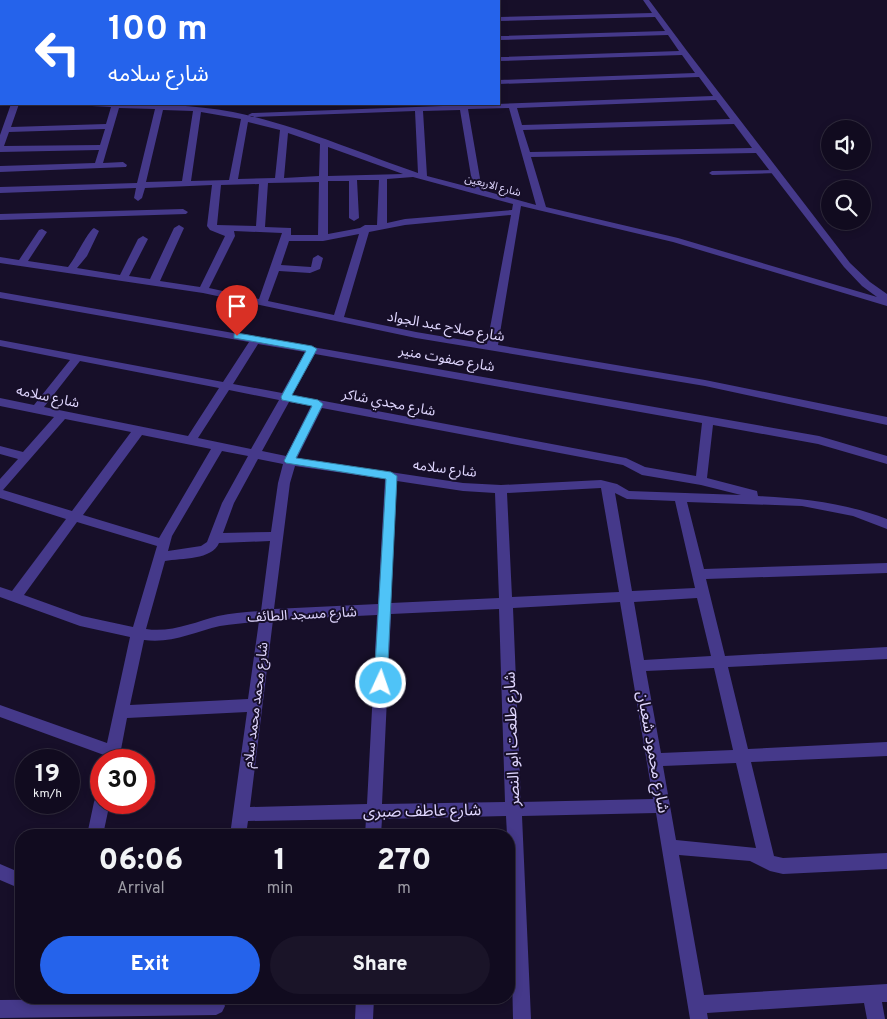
<!DOCTYPE html>
<html lang="en">
<head>
<meta charset="utf-8">
<style>
	body { margin:0; font-family:Overpass,"Noto Sans Arabic",sans-serif; background:#1a1428; color:#f1f3f6; height:100vh; display:flex; flex-direction:column; font-size:19px; white-space:nowrap }
	* { box-sizing:border-box; margin:0 }
	p { font-size:16px; color:#9c9ba4 }
	.icon { flex:none; width:28px; height:28px; fill:none; stroke:currentColor; stroke-width:2; stroke-linecap:round; stroke-linejoin:round }
	.map { position:relative; flex:1; overflow:hidden }
	.sheet { position:absolute; left:15px; top:829px; width:500px; height:175px; display:flex; flex-direction:column; background:#110b1f; border-radius:20px; box-shadow:0 2px 8px #0003,0 0 0 1px #302b3d }
	.sheet>* { flex:none }
	.hud { position:absolute; left:0px; top:0px; width:500px; height:105px; box-shadow:0 2px 8px #0003,0 0 0 1px #302b3d; background:#2563eb; color:#fff; overflow:hidden }
	.tools { position:absolute; left:821px; top:120px; display:grid; gap:10px }
	.tools a { display:grid; place-items:center; width:50px; height:50px; border-radius:50%; background:#110b1f; box-shadow:0 2px 8px #0003,0 0 0 1px #302b3d; font-size:25px }
	.speed { position:absolute; left:15px; top:749px; display:flex; gap:10px; font-size:25px; font-weight:700; text-align:center }
	.speed>* { display:grid; place-content:center; width:65px; height:65px; border-radius:50%; background:#110b1f; box-shadow:0 2px 8px #0003,0 0 0 1px #302b3d; line-height:1 }
	.speed small { font-size:12px; font-weight:400 }
	.speed .limit { border:8px solid #d22; background:#fff; color:#111 }
	.pin { position:absolute; display:grid; place-items:center; width:42px; height:42px; color:#fff; margin:-51px -21px; border-radius:50% 50% 50% 0; rotate:-45deg; box-shadow:0 0 5px #0007 }
	.pin .icon { rotate:45deg }
	.me { position:absolute; width:55px; margin:-28px; rotate:3deg; stroke-linejoin:round; filter:drop-shadow(0 0 4px #0008) }
	.turn { display:flex; align-items:center; gap:18px; height:105px; padding:0 25px; font-size:22px }
	.turn .icon { width:65px; height:65px; stroke-width:2.5 }
	.turn b { display:block; font-size:35px; line-height:42px }
	.eta { display:flex; justify-content:space-evenly; align-items:center; height:85px; text-align:center }
	.eta b { font-size:30px; font-weight:800; line-height:35px }
	.primary-button { display:flex; gap:10px; margin-top:auto; padding:10px 25px }
	.primary-button a { flex:1; height:58px; border-radius:30px; background:#2563eb; color:#fff; font-size:20px; font-weight:800; line-height:58px; text-align:center }
	.primary-button a+a { background:#1a1428; color:#f1f3f6 }
	.map>svg:first-child { display:block }
	.lines { fill:none; stroke-linecap:round; stroke-linejoin:round }
	.lane { fill:#45398a; fill-rule:evenodd }
	.street { fill:#45398a; fill-rule:evenodd }
	.route { fill:#4fc3f7; stroke:#337fa1 }
	.labels { text-anchor:middle; stroke-width:4; stroke-linejoin:round; paint-order:stroke }
	.far-street-label { font-size:11px; fill:#e0d7ff; stroke:#170f29 }
	.street-label { font-size:14px; fill:#e0d7ff; stroke:#170f29 }
	.near-street-label { font-size:16px; fill:#e0d7ff; stroke:#170f29 }
</style>
</head>
<body>
<div class="map">
<svg width="887" height="1019" viewBox="0 0 887 1019">
	<rect width="100%" height="100%" fill="#170f29"/>
	<g class="lines">
		<path class="lane" d="M776 170 778 171V173L712 175 709 173 712 171Z"/>
		<path class="street" d="M250 0H257V1H251Z
			M437 0H444V1H438Z
			M451 0H501L499 2Z
			M643 0H649L687 51 850 263 870 282 887 294V306L673 242 521 206 498 345 705 380 887 417V425L705 386 416 338 203 293 0 263V257L19 260 39 230 42 229 47 232 28 261 68 267C75 259 88 231 94 228L99 231 87 256 77 268 120 275 138 239 143 236 148 239 129 276 150 279 174 228 179 225 184 228 160 281 200 287 225 236 210 230 207 226 212 185 145 188 142 198 138 201 134 198 136 188 0 193V187L137 183 155 109 119 108 103 163 123 162 127 165 126 167 0 172V166L95 163 99 150 0 152V135L11 104H19L11 127 106 124 111 107 92 106 88 104C137 104 185 103 233 112 293 124 360 153 418 173L415 111 252 117 248 115 252 113 713 96 699 77 499 84V80L695 73 682 55 499 61V57L679 51 668 35 499 40V36L665 31 655 17 499 21V17L652 13ZM716 100 730 119 522 125 517 108ZM509 108 536 205 482 190 468 109ZM163 110 193 111 182 181 146 182ZM460 110 473 188 427 176 423 111ZM201 112 241 119 229 180 191 181ZM248 122 280 130 275 178 238 179ZM734 124 752 148 530 152 523 130ZM105 129 100 145 4 146 9 132ZM288 133 320 144 319 176 284 178ZM328 147 403 174 328 176ZM756 153 844 267 862 286 877 297 678 238 546 207 531 157ZM413 177 513 204 512 210 405 219 387 223V179ZM357 180H379L377 225H365L360 228 328 234V181H349V218L354 221 359 218ZM319 182 318 235H291V228L265 227 268 183ZM259 184 256 226 217 225 221 185ZM511 215 487 344 416 332 344 317 369 232 405 225ZM234 231 282 233 259 299 209 288 235 236ZM359 234 334 315 268 301 279 271 310 273 320 269 323 258 318 255 313 258 311 267 281 265 289 241H323Z
			M0 6H1V10H0Z
			M0 24H1V28H0Z
			M0 42H1V46H0Z
			M0 62H1V66H0Z
			M0 94H1V98H0Z
			M183 209 188 212 186 214 0 220V214Z
			M0 292 819 436 887 456V464L818 444 713 425 707 478 757 491 758 496C803 498 845 503 887 519V529L853 516 802 506 687 502 704 569 887 563V573L706 579 725 656 887 647V659L728 667 748 749 887 742V756L751 762 774 856 783 858 887 853V869L783 874 770 871 750 861 679 855 704 995 887 984V1002H882L885 1019H867L864 1003 707 1013 708 1019H690L656 813 522 816 531 1019H513L509 835H507L506 816 382 819 381 835H365L366 819 248 821 246 835H230L247 712 127 718 119 760H103L104 755 0 717V705L107 743 130 637 80 626 0 597V587L12 591 66 519 0 498V479L18 459 0 454V446L23 452 54 417 0 406V398L34 405 70 360 0 346V340L223 382 249 342 0 298ZM258 344 305 352 282 393 233 384ZM315 354 702 423 696 476 645 467 626 458 292 395ZM80 361 219 388 188 436 44 407ZM229 390 279 400 251 449 198 438ZM289 402 311 406 286 456 262 451ZM322 408 623 465 642 475 701 485 741 495 629 491 617 484 601 480 501 485 463 483 297 458ZM65 419 131 432 72 511 3 490ZM142 435 211 449 159 538 83 515ZM222 451 248 456 222 503 207 542 201 546 168 551 172 536ZM258 459 283 464 278 483 271 532 223 533 234 503ZM295 466 385 479 378 604 274 609 290 483ZM397 481 463 491 495 493 499 598 391 603ZM601 488 619 592 512 597 507 493ZM615 493 627 499 675 501 695 588 632 591ZM77 522 157 546 133 627 82 616 24 595ZM270 541 261 611C247 612 232 613 218 616 195 622 171 633 146 629L165 561C182 558 212 560 219 543ZM697 598 711 656 644 660 634 602ZM620 602 653 799 521 802 513 608ZM499 609 505 802 382 804 391 614ZM377 615 367 804 250 807 273 620ZM259 621 248 699 130 705 144 640C171 644 194 632 220 626 233 624 246 623 259 621ZM714 668 733 750 661 753 646 671ZM736 763 756 848 676 840 663 766Z
			M101 795V802H110L103 835H87L94 802 96 797Z
			M0 864 21 873V889L0 880Z
			M217 998 222 1000 225 1006 222 1012 216 1015 0 1018V1000Z
			M356 998H374L373 1019H355Z"/>
	</g>
	<path class="route" d="M237 333 312 346 317 349 292 395 318 400 323 404 296 458 391 472 397 476 387 683 386 687 381 688 376 687 374 683 386 479 286 463 284 461 312 406 282 400 281 397 306 351 234 338V334Z"/>
	<g class="labels">
		<g class="far-street-label">
			<text transform="translate(493 185) rotate(15)" y="4">شارع الاربعين</text>
		</g>
		<g class="street-label">
			<text transform="translate(446 326) rotate(10)" y="5">شارع صلاح عبد الجواد</text>
			<text transform="translate(447 358) rotate(10)" y="5">شارع صفوت منير</text>
			<text transform="translate(48 396) rotate(12)" y="5">شارع سلامه</text>
			<text transform="translate(389 402) rotate(11)" y="5">شارع مجدي شاكر</text>
			<text transform="translate(445 468) rotate(7)" y="5">شارع سلامه</text>
			<text transform="translate(302 614) rotate(-3)" y="5">شارع مسجد الطائف</text>
			<text transform="translate(255 705) rotate(-83)" y="5">شارع محمد محمد سلام</text>
		</g>
		<g class="near-street-label">
			<text transform="translate(511 739) rotate(-92)" y="6">شارع طلعت ابو النصر</text>
			<text transform="translate(654 752) rotate(80)" y="6">شارع محمود شعبان</text>
			<text transform="translate(422 810) rotate(-1)" y="6">شارع عاطف صبرى</text>
		</g>
	</g>
</svg>
<div class="tools">
<a><svg class="icon" aria-label="sound" viewBox="0 0 24 24"><path d="M4 9h4l5-4v14l-5-4H4zM17 9q2 3 0 6"/></svg></a>
<a><svg class="icon" aria-label="search" viewBox="0 0 24 24"><circle cx="10" cy="10" r="6"/><path d="M15 15l6 6"/></svg></a>
</div>
<div class="speed"><div>19<small>km/h</small></div><div class="limit">30</div></div>
<div class="pin" style="left:237px;top:336px;background:#d93025"><svg class="icon" aria-label="arrive" viewBox="0 0 24 24"><path d="M6 21V4h12l-3 4 3 4H6"/></svg></div>
<svg class="me" style="left:381px;top:683px" viewBox="-20 -20 40 40"><circle r="17" fill="#4fc3f7" stroke="#fff" stroke-width="3"/><path d="M0-11L8 9 0 5-8 9z" fill="#fff"/></svg>
<div class="hud">
<div class="turn"><svg class="icon" aria-label="left" viewBox="0 0 24 24"><path d="M17 20v-9H6M10 6l-5 5 5 5"/></svg><div><b>100 m</b>شارع سلامه</div></div>
</div>
<section class="sheet">
<div class="eta">
<div><b>06:06</b><p>Arrival</p></div>
<div><b>1</b><p>min</p></div>
<div><b>270</b><p>m</p></div>
</div>
<div class="primary-button"><a>Exit</a><a>Share</a></div>
</section>
</div>
</body>
</html>
